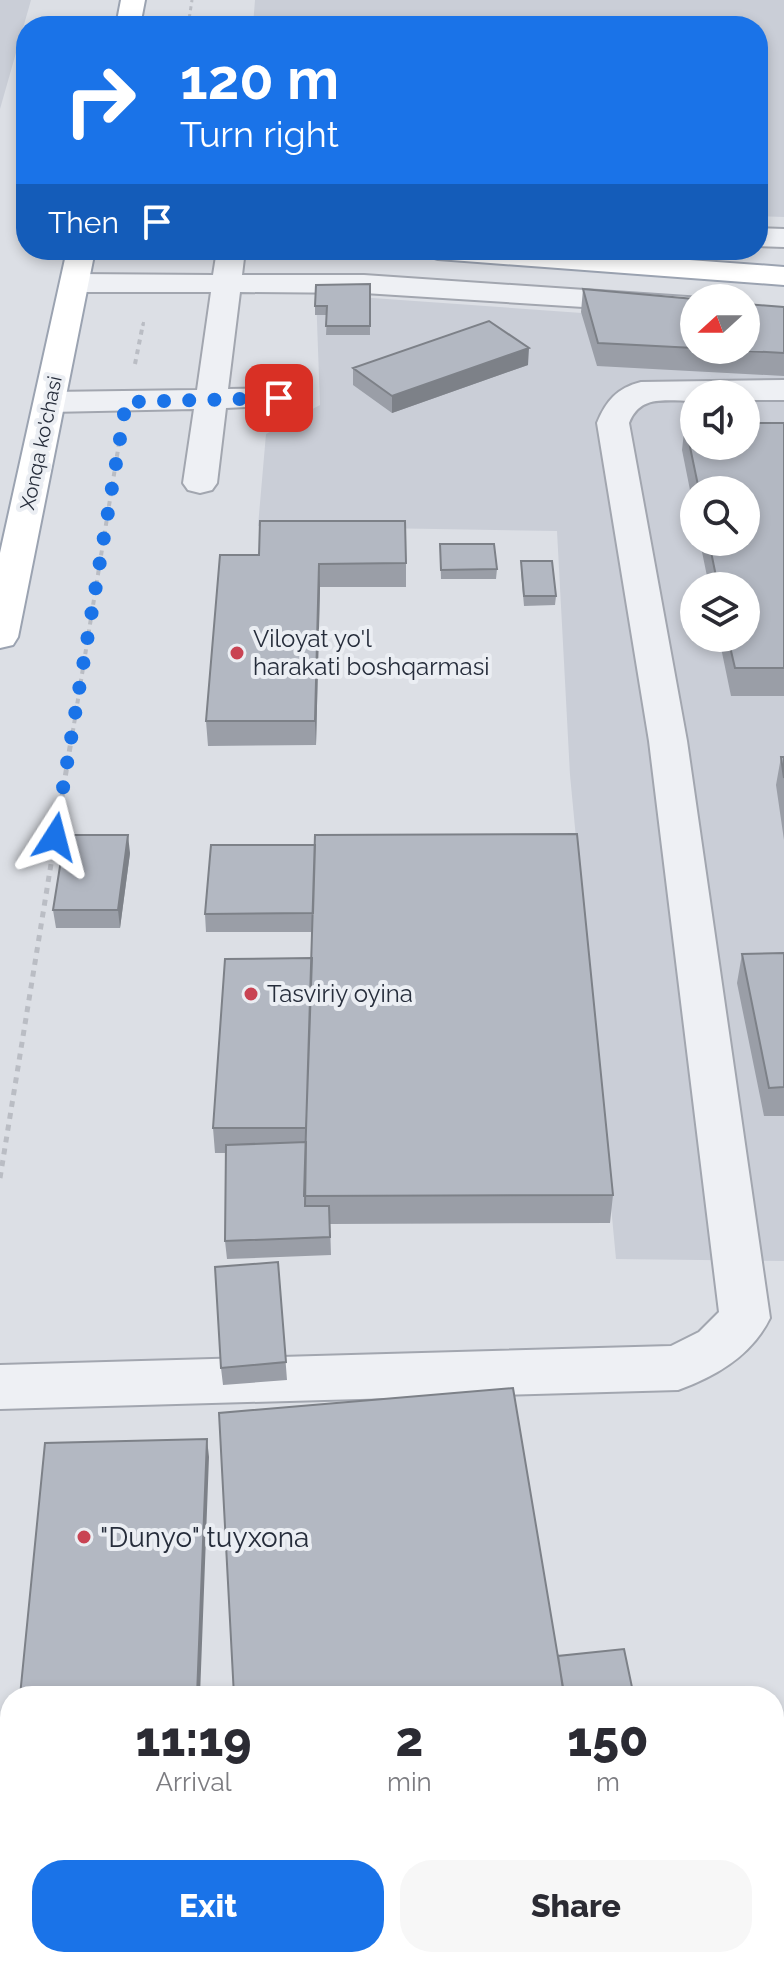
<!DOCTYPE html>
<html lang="en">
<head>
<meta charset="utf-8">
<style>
	body { margin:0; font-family:Raleway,sans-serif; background:#f7f7f7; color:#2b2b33; height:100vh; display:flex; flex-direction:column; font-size:30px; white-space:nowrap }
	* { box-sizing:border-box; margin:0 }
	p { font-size:26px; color:#7c7c81 }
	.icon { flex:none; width:44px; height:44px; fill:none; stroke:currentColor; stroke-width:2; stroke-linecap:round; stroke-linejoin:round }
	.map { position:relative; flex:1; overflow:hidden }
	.panel { position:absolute; left:0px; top:1686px; width:784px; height:282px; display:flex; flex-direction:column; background:#fff; border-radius:32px 32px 0 0; box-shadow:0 4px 12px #0003 }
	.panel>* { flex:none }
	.guide { position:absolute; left:16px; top:16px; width:752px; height:244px; border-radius:32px; box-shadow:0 4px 12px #0003; background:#1a73e8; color:#fff; overflow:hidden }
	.needle { width:52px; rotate:249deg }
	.controls { position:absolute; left:680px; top:284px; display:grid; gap:16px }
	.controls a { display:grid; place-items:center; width:80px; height:80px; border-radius:50%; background:#fff; box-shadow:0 4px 12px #0003; font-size:40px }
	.pin { position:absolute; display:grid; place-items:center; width:68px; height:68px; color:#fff; margin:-34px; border-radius:16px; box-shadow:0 4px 12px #0006 }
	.me { position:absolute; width:88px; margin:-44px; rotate:9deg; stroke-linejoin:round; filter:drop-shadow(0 0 6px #0008) }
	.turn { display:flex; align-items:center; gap:28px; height:168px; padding:0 32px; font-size:36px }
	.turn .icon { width:104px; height:104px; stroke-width:2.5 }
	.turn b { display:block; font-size:56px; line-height:68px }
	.then { display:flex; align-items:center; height:76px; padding:0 32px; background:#0003; gap:16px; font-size:30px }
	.eta { display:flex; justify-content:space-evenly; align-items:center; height:136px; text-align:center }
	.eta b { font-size:48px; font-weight:800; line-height:56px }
	.primary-button { display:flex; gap:16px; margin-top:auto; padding:16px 32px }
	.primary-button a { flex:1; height:92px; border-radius:32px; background:#1a73e8; color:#fff; font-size:32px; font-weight:800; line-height:92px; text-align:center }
	.primary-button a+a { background:#f7f7f7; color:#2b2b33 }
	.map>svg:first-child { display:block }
	.built { fill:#caced7; fill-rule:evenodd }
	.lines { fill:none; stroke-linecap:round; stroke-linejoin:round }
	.minor-casing { stroke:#a2a6af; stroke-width:4 }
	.major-casing { stroke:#9ba3b1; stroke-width:4 }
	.path-far2 { stroke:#babdc4; stroke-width:3; stroke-dasharray:4 4; stroke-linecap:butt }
	.path-far1 { stroke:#babdc4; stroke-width:4; stroke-dasharray:5 5; stroke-linecap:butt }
	.path { stroke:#babdc4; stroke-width:5; stroke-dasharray:6 6; stroke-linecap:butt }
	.minor { fill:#eef0f4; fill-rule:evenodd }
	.major { fill:#fff; fill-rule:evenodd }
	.wall { fill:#9a9ea7 }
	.shaded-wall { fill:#7d8188 }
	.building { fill:#b3b8c2; stroke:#7d8188; stroke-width:2 }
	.route { stroke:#1a73e8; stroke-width:14; stroke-dasharray:0 25.2 }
	.poi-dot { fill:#c94353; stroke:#ebeef3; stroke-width:3 }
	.labels { text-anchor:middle; stroke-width:8; stroke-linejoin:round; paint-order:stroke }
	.far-street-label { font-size:20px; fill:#262d3b; stroke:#ebeef3 }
	.poi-label { font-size:24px; fill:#262d3b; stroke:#ebeef3; text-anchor:start }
	.near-poi-label { font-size:28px; fill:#262d3b; stroke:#ebeef3; text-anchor:start }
</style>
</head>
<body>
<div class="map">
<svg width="784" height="1967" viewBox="0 0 784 1967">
	<rect width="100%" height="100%" fill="#dcdfe5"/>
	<path class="built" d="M0 0H31L0 109Z
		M255 0H784V217L758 216V26H253Z
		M316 294 694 321V350H746L784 328V1261L616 1259 570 775 557 531 258 526 266 434 320 405ZM694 394H746V446H694ZM694 490H746V542H694ZM694 586H746V638H694Z"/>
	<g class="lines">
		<defs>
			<path id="minor" d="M758 228 784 229V247L758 246Z
				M217 250H245L242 275H364L702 298H694V314L364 293 240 292 228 389 279 388 290 391 295 398 290 405 226 408 217 483 212 490 200 493 188 490 183 483 194 409 50 412 39 409 34 402 39 395 50 392 197 390 211 292H76L66 289 61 283 66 277 76 274 213 275Z
				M784 380V400H746V394H694V401C667 401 640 394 629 423L687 741 770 1318C752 1355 717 1376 678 1390L0 1409V1365L671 1346 699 1332 719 1312 649 741 597 423C606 401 617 388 641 382Z"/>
			<path id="major" d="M121 0H145L140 26H116Z
				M67 250H95L18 637 13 645 0 648V553Z
				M424 250H554L784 267V285L438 259 428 256Z"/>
		</defs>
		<use href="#minor" class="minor-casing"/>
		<use href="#major" class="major-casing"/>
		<path class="path-far2" d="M188 26 192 0
			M143 326 144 319"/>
		<path class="path-far1" d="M135 364 143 324
			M71 743 120 437"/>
		<path class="path" d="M0 1178 71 741"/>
		<use href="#minor" class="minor"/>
		<use href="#major" class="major"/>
	</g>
	<path class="wall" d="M370 284V335H326L327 315H315V306Z
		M583 289 694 299V350H746L784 307V376L597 366 581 312Z
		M528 365 392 413 353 385V368Z
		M685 423H784V696H731L719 638H746V586H709L700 542H746V490H694V510L682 450Z
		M440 544 497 569 496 579H441Z
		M259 555 406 563V587H320L316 745 208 746 206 721Z
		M521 561 556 596 555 605 524 606 521 571Z
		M781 757H784V840L776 785Z
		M315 845 613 1195 610 1223 330 1224 331 1255 227 1259 225 1241 226 1153H215L213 1128 312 958V932H206L205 914Z
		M130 853 120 928H56L53 910Z
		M784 953V1116H764L737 983 742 954Z
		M278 1262 287 1380 223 1385 221 1368Z
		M558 1656 633 1692 632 1696H234Z
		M612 1958H711L712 1961 710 1967H613Z"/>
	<path class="shaded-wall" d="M529 348 528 365 392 413V396Z
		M319 564 320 587 316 745 315 721Z
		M128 835 130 853 120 928 118 910Z
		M207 1439 209 1457 200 1696H197Z"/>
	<path class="building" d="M370 284V326H326L327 306H315L316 285Z
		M583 289 694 299V348L598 343Z
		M746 304 784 307V353L729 350H746Z
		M489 321 529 348 392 396 353 368Z
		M685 423H694V446H746V423H784V668H735L728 638H746V586H718L709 542H746V490H699Z
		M260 521H405L406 563 319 564 315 721H206L220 555H259Z
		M440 544H494L497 569 441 570Z
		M521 561H552L556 596H524Z
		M781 757H784V778Z
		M577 834 613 1195 304 1196 315 835Z
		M65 835H128L118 910H53Z
		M211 845H315L313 913 205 914Z
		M784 953V1087L769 1088 742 954Z
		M312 958 306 1128H213L225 959Z
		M306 1142 305 1206H329L330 1237 225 1241 226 1145Z
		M278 1262 286 1362 221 1368 215 1267Z
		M513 1388 564 1693 536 1696H234L219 1413Z
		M207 1439 197 1696H20L45 1443Z
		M624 1649 633 1692 591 1696H564L558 1656Z
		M10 1803V1958H187V1967H0V1905Z
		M187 1958H415L416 1967H187Z
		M617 1958H711L712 1961 649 1967H619Z"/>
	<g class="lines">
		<path class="route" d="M55 837 126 402 279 398"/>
	</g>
	<g class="poi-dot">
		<circle cx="237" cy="653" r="8"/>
		<circle cx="251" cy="994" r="8"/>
		<circle cx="84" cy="1537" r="8"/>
	</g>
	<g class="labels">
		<g class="far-street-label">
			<text transform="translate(41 443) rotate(-78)" y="7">Xonqa ko'chasi</text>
		</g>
		<g class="poi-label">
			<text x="253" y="647">Viloyat yo'l<tspan x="253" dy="28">harakati boshqarmasi</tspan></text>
			<text x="267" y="1002">Tasviriy oyina</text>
		</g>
		<g class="near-poi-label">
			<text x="100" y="1547">"Dunyo" tuyxona</text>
		</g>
	</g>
</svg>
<div class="controls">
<a><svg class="needle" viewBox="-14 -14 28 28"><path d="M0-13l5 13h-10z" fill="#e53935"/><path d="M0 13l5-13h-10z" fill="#7c7c81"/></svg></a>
<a><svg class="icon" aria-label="sound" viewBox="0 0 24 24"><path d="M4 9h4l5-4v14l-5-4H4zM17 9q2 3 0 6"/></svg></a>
<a><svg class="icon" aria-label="search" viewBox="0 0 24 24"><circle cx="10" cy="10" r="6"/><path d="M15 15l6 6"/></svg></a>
<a><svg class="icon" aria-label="layers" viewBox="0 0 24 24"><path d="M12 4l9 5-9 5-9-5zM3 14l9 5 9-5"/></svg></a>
</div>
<div class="pin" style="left:279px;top:398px;background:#d93025"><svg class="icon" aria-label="arrive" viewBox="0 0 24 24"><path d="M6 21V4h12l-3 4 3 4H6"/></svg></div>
<svg class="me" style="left:55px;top:837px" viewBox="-20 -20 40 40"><path d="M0-17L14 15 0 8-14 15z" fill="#1a73e8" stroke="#fff" stroke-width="4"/></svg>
<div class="guide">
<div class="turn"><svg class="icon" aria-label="right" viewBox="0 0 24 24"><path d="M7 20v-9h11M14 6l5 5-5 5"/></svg><div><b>120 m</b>Turn right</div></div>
<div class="then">Then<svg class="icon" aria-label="arrive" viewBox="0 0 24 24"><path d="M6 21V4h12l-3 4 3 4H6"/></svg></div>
</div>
<section class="panel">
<div class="eta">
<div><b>11:19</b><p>Arrival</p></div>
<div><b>2</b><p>min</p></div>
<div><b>150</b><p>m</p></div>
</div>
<div class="primary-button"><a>Exit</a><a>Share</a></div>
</section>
</div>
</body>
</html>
